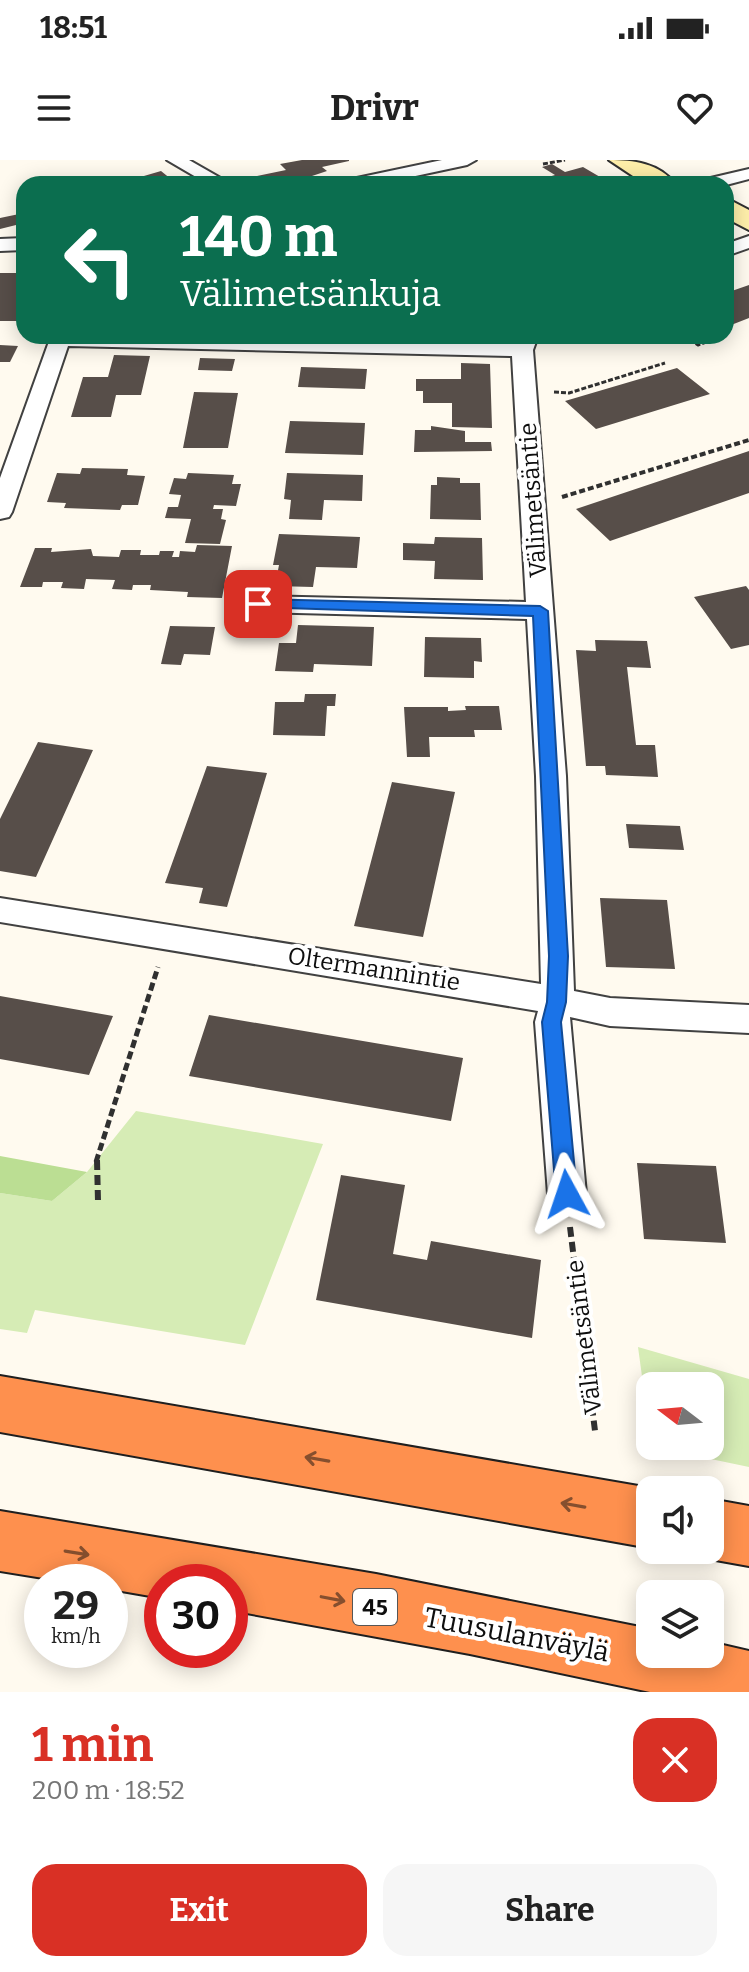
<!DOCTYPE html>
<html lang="en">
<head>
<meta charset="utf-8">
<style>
	body { margin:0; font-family:Bitter,serif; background:#f6f6f6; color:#222; height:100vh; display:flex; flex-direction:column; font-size:30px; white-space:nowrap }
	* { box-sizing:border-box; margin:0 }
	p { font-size:26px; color:#767676 }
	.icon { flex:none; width:44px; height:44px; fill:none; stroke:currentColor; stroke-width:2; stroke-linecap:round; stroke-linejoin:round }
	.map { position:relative; height:1532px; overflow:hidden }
	.drawer { display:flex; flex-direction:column; background:#fff; flex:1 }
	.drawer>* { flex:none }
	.top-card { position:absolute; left:16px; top:16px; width:718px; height:168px; border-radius:24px; box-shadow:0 4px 20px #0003; background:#0b6e4f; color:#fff; overflow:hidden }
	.needle { width:52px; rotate:286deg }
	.buttons { position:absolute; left:636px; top:1212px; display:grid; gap:16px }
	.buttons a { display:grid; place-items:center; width:88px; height:88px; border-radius:16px; background:#fff; box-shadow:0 4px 20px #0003; font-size:40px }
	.speed { position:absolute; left:24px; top:1404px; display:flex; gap:16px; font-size:40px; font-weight:700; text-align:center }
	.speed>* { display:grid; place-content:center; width:104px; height:104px; border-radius:50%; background:#fff; box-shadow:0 4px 20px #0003; line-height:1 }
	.speed small { font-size:20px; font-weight:400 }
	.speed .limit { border:12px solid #d22; background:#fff; color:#111 }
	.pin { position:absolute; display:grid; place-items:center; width:68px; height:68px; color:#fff; margin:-34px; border-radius:16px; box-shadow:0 4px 12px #0006 }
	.me { position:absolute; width:88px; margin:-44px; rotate:355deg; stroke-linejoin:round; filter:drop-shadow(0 0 6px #0008) }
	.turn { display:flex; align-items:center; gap:28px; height:168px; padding:0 32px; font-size:36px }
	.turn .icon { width:104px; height:104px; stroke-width:2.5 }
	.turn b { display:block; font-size:56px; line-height:68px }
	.round { display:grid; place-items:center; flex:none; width:84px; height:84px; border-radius:24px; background:#f6f6f6 }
	.summary { display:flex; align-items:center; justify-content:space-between; height:136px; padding:0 32px }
	h1 { font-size:48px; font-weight:700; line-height:60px; color:#d93025 }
	.action { display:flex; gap:16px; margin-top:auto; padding:16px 32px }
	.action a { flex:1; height:92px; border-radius:24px; background:#d93025; color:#fff; font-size:32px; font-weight:700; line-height:92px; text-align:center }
	.action a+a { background:#f6f6f6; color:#222 }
	.status { display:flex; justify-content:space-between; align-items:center; height:56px; padding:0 40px; background:#fff; direction:ltr }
	.status svg { height:22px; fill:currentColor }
	header { display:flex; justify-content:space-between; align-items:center; height:104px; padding:0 32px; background:#fff; font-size:36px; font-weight:700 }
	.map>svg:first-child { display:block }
	.green { fill:#d6ecb5; fill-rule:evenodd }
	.forest { fill:#bbde93 }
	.building { fill:#574e49 }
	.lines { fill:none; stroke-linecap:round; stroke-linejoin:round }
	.street-casing { stroke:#414141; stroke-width:4 }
	.secondary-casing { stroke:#303030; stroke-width:4 }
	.highway-casing { stroke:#1f1f1f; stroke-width:4 }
	.path-far3 { stroke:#303030; stroke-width:3; stroke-dasharray:5 2; stroke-linecap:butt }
	.path-far2 { stroke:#303030; stroke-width:4; stroke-dasharray:6 3; stroke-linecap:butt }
	.path-far1 { stroke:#303030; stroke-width:5; stroke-dasharray:8 4; stroke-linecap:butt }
	.path { stroke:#303030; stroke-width:6; stroke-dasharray:10 5; stroke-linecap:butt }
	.street { fill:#fff; fill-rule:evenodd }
	.secondary { fill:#ffefaa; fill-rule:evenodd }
	.highway { fill:#fe904e; fill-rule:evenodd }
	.oneway { stroke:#864f2e }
	.route { fill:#1a73e8; stroke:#114b97; stroke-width:2 }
	.labels { text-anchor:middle; stroke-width:8; stroke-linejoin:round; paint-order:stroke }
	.shield { fill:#fff; stroke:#565656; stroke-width:2 }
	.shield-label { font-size:22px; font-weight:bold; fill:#0e0e0e }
	.street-label { font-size:24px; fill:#0e0e0e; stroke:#fff }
	.near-street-label { font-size:28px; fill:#0e0e0e; stroke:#fff }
</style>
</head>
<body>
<div class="status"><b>18:51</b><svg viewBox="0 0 49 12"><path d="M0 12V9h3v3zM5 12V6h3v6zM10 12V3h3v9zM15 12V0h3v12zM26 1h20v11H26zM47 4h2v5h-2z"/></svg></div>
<header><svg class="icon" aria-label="menu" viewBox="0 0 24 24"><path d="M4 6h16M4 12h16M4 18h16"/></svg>Drivr<svg class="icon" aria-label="heart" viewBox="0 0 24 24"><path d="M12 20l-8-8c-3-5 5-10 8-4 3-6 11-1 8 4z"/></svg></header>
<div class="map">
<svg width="749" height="1532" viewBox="0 0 749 1532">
	<rect width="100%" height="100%" fill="#fffaef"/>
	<path class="green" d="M136 951 323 984 245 1185 35 1150 27 1173 0 1169V1033L52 1041 87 1012Z
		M638 1187 749 1219V1307L644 1285 647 1253ZM650 1226H710V1286H650Z"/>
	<path class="forest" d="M0 996 87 1012 52 1041 0 1033Z"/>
	<path class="building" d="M302 0H349V1L322 7 327 11 309 17 271 24H265L257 16 286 10 280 4Z
		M552 4 565 12 583 7 612 24H555L545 18 555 15 542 7Z
		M161 11 177 24H120V23Z
		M24 53V63L0 69V58Z
		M0 113H24V161H0Z
		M749 125V158L726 167V133Z
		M0 185 18 186 10 202H0Z
		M114 195 150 196 141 235H116L111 257H71L83 217H108Z
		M200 198 235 199 232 211 198 210Z
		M461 203 490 204 492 268 452 267V243H423V231H416V219H461Z
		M301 207 367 209 365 229 298 227Z
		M677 208 710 234 596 269 565 241Z
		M194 232 238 233 228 288H183Z
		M290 261 365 263 363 295 285 293Z
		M431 266 465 271V282H491L492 291 414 292 415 270H431Z
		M749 291V333L610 381 576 349Z
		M82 308 128 309 127 315 145 316 138 345H122L120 350 64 348 66 343 47 342 57 313 80 314Z
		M188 313 234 315 232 324H241L236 346 214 345 213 349H223L221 359 226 360 220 384 185 383 191 359 165 358 168 347H178L181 335 169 334 174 318 186 319Z
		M287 313 363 315 362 341 324 340 322 360 289 359 291 340 284 339Z
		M437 317 460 318V323H480L481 360 430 359 431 325H437Z
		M279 374 360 377 357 408 316 407 313 427 275 426 279 405H273Z
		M435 377 482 378 483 420 434 419 435 401 403 400V383L434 384Z
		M197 385 232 386 222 438 187 437 188 432 150 430 151 425H133L132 430 112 429 115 420 86 419 84 429 61 428 63 422H43L42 427H20L35 388H52L51 392 91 389 93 396 119 397 121 390H141L140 395H159L160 391H174L172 397H179L180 391 195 392Z
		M746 426 749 430V485L731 489 694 437Z
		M298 465 374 467 372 506 314 504 313 512 275 511 279 483H296Z
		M170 466 215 467 210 495 184 494 181 505 161 504Z
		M425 477 481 478 482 502 474 501V518L424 517Z
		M595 480 647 481 651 508 627 507 636 585H655L658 617 606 615 605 606H586L576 490 596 491Z
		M305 534H336L335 546H327L325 576 273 575 275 542H304Z
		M465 546H499L502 570H474L475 577H429L430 597H407L404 547H448V551L466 550Z
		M38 582 93 590 36 717 0 711V659Z
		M207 606 267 613 227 747 199 743 203 728 165 723Z
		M392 622 455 632 423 777 354 766Z
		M626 664 680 666 684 690 629 688Z
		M600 738 667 740 675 809 606 807Z
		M0 836 113 856 89 915 0 899Z
		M209 855 463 898 451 961 189 916Z
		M637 1003 716 1006 726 1083 644 1079Z
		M341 1015 405 1025 393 1094 427 1100 431 1081 541 1100 532 1178 316 1140Z"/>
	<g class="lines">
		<defs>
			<path id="street" d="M167 0H189L231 24H208Z
				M442 0H476L467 5 378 24H343L352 19Z
				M749 9V19L726 25 699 24 702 20Z
				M749 76V88L726 96V84Z
				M24 78V90L0 91V79Z
				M51 176 514 183 518 176H538L533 190 566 616 574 831 610 838 749 845V873L610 866 570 857 586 1034 580 1046 567 1051 554 1046 548 1034 535 862 538 851 0 762V738L541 824 536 616 527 459 258 452 249 450 245 444 249 438 258 436 526 442 512 196 68 186 12 352 9 357 0 359V318Z"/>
			<path id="secondary" d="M609 0C633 0 660 3 675 24H645Z
				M726 38 749 50V70L726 58Z"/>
			<path id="highway" d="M0 1216 650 1328 654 1330H650V1388L0 1272Z
				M710 1339 749 1346V1406L710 1399 689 1390H710Z
				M0 1351 376 1414 650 1469V1494H710V1482L749 1491V1532H650L470 1494 230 1450V1422H162V1438L110 1429V1422H68L0 1411Z"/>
		</defs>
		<use href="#street" class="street-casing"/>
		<use href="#secondary" class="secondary-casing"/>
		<use href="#highway" class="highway-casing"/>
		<path class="path-far3" d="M543 4 565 0
			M684 176 698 185 723 176
			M554 232 569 233 665 203"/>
		<path class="path-far2" d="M562 337 749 280"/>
		<path class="path-far1" d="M96 1002 158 807"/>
		<path class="path" d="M97 1000 98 1041
			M570 1067 595 1271"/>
		<use href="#street" class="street"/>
		<use href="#secondary" class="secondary"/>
		<use href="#highway" class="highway"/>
	</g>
	<defs><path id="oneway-shaft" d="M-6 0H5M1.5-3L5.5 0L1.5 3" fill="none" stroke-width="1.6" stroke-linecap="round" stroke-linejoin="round" transform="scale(2)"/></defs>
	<g class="oneway">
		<use href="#oneway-shaft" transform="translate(317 1299) rotate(-170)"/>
		<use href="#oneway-shaft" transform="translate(573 1345) rotate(-170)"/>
		<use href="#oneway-shaft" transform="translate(77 1393) rotate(9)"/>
		<use href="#oneway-shaft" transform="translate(333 1439) rotate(11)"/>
	</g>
	<path class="route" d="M258 439 540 446 548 451 568 796 566 842 561 862 577 1034 574 1041 567 1044 559 1041 556 1034 542 862 547 842 549 796 533 456 253 447V440Z"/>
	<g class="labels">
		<rect class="shield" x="353" y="1429" width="44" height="36" rx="6"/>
		<g class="shield-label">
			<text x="375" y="1455">45</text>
		</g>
		<g class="street-label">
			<text transform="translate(533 340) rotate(-94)" y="8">Välimetsäntie</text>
			<text transform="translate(374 809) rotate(9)" y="8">Oltermannintie</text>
			<text transform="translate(584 1177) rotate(-97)" y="8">Välimetsäntie</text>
		</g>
		<g class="near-street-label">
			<text transform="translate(517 1474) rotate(11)" y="10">Tuusulanväylä</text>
		</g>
	</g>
</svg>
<div class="buttons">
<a><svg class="needle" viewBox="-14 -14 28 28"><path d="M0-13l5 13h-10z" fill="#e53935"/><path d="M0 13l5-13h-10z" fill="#767676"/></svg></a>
<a><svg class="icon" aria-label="sound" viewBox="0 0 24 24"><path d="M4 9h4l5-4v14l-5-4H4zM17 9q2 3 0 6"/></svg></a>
<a><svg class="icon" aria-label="layers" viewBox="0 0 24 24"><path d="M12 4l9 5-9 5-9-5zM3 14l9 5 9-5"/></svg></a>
</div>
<div class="speed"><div>29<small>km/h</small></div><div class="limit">30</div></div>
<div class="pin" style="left:258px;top:444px;background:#d93025"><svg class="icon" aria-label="arrive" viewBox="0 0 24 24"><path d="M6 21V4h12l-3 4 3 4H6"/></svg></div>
<svg class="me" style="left:567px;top:1034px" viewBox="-20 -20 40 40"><path d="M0-17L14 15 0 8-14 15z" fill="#1a73e8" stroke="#fff" stroke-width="4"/></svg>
<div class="top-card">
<div class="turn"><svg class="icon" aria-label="left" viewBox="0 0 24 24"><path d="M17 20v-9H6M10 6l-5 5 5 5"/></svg><div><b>140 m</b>Välimetsänkuja</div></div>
</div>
</div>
<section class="drawer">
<div class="summary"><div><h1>1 min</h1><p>200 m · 18:52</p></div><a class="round" style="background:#d93025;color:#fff"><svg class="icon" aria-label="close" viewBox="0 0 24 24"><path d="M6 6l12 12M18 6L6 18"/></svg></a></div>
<div class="action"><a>Exit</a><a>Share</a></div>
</section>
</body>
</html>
